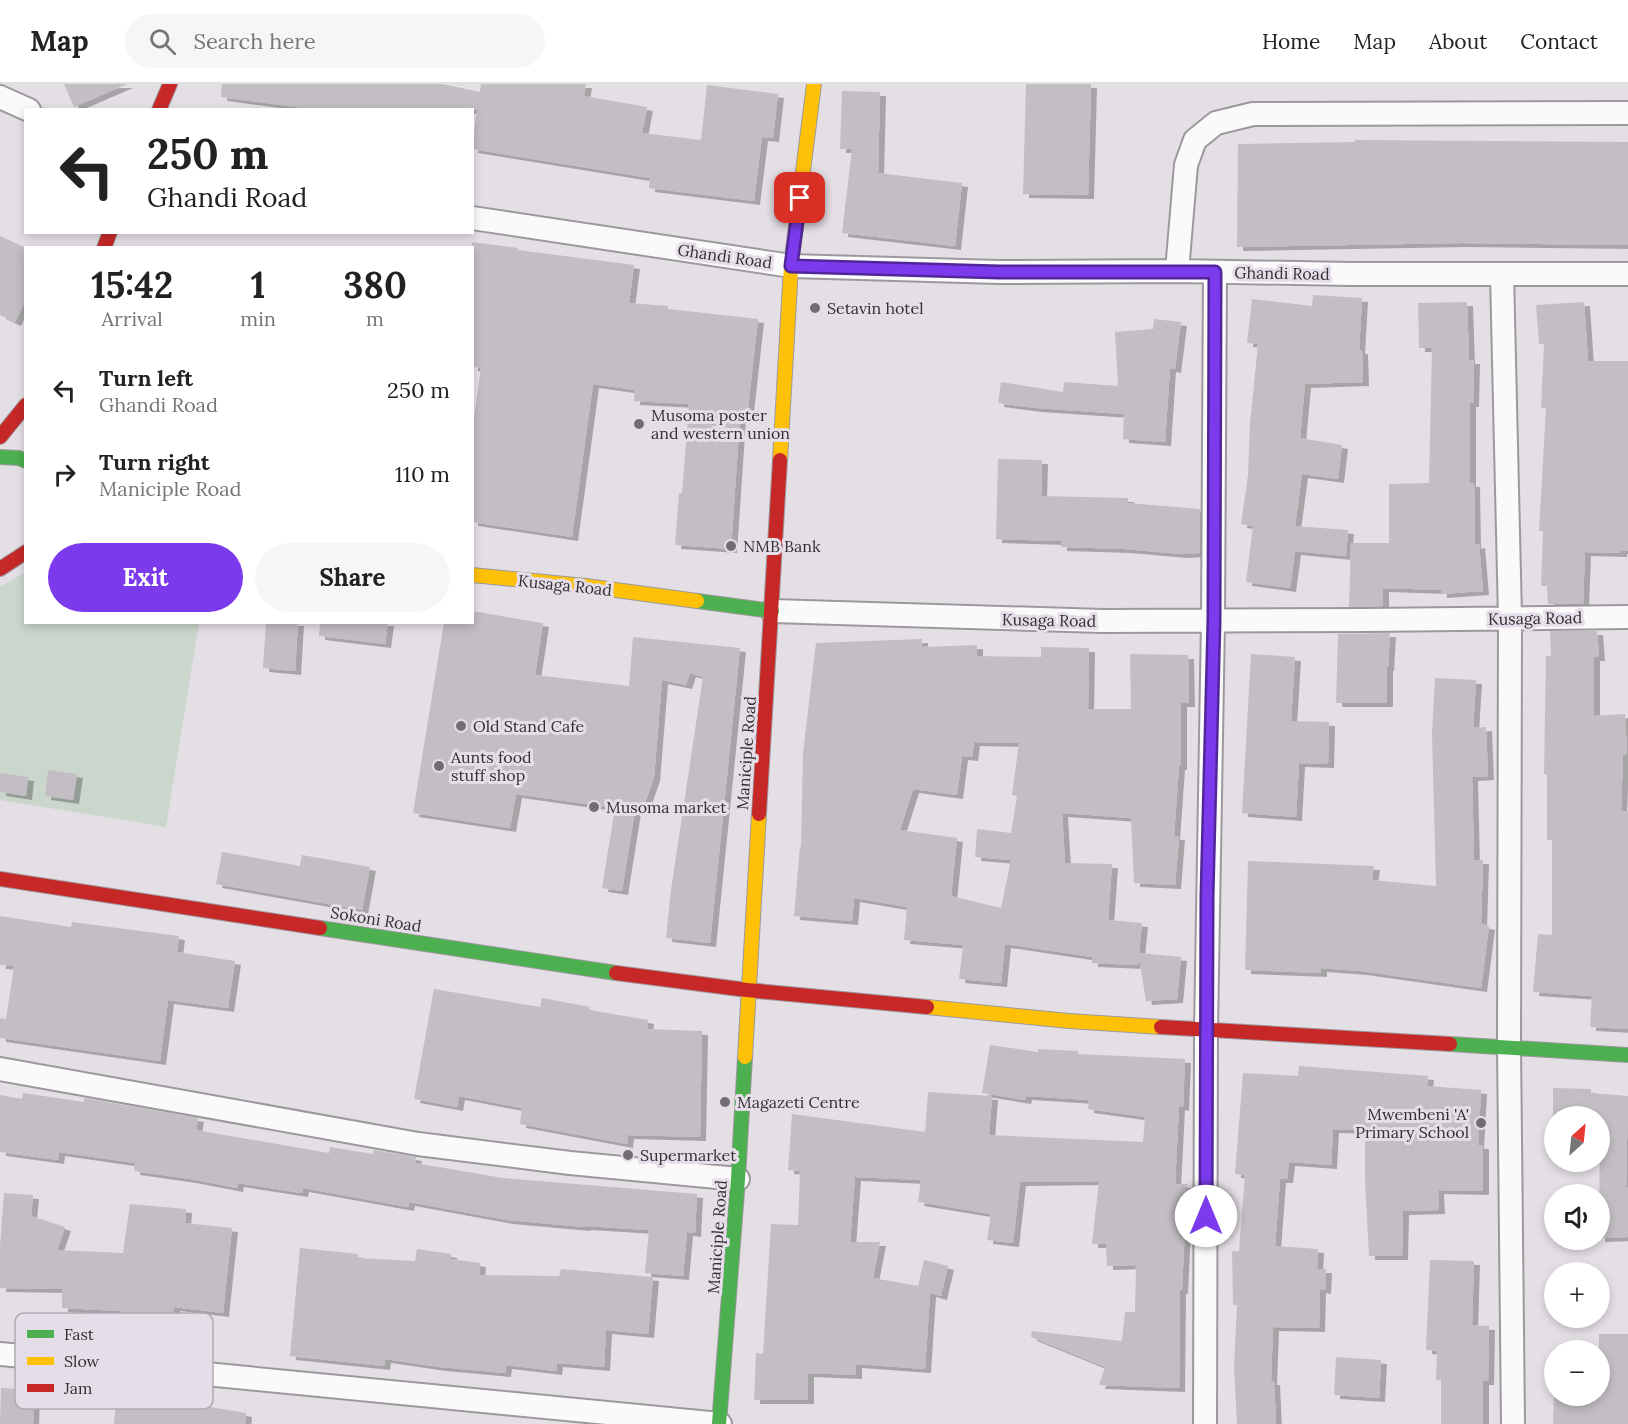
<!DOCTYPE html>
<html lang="en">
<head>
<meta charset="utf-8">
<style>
	body { margin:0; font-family:Lora,serif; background:#f6f6f6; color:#222; height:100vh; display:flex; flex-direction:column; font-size:22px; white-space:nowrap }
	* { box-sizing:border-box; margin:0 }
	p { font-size:20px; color:#767676 }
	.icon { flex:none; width:33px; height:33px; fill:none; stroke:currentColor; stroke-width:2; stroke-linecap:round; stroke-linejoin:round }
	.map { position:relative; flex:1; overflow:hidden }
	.panel { position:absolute; left:24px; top:162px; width:450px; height:378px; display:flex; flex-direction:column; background:#fff; border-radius:0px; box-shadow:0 3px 9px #0003 }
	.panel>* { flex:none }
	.banner { position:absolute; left:24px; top:24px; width:450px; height:126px; border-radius:0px; box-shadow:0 3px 9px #0003; background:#fff; color:#222; overflow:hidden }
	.needle { width:39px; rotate:27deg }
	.buttons { position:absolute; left:1544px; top:1022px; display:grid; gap:12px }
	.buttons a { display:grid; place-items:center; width:66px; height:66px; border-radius:50%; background:#fff; box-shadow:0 3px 9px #0003; font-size:30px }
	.pin { position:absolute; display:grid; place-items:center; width:51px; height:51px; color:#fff; margin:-26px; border-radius:12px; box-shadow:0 3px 9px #0006 }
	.me { position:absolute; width:66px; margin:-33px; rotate:0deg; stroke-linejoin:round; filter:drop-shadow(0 0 4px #0008) }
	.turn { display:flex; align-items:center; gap:21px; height:126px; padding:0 24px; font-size:27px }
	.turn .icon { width:78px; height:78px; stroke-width:2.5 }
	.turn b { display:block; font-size:42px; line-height:51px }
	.eta { display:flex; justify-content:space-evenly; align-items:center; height:102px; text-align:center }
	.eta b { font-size:36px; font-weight:700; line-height:42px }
	.button { display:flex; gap:12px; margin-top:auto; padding:12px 24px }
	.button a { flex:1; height:69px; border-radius:36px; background:#7c3aed; color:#fff; font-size:24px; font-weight:700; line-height:69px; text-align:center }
	.button a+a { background:#f6f6f6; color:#222 }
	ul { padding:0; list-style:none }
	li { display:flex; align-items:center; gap:18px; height:84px; padding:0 24px }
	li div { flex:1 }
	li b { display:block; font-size:22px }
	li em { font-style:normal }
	header { display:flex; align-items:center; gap:36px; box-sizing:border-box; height:84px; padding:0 30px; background:#fff; border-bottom:2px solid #e0e0e0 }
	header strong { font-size:28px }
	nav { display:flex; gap:33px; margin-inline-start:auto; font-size:21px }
	.search { width:420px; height:54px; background:#f6f6f6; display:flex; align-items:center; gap:15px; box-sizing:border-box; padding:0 21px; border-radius:33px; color:#767676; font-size:22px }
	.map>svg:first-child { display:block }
	.green { fill:#cbd7cd }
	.building { fill:#c2bec3; fill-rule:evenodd; filter:url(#shadow) }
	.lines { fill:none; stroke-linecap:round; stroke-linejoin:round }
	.street-casing { stroke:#9c999d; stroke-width:26 }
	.fast-casing { stroke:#9c999d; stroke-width:16 }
	.slow-casing { stroke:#9c999d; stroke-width:16 }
	.jam-casing { stroke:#9c999d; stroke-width:16 }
	.street { stroke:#fbfafb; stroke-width:22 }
	.fast { stroke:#4caf50; stroke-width:14 }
	.slow { stroke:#ffc107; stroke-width:14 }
	.jam { stroke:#c62828; stroke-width:14 }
	.route-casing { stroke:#51269a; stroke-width:15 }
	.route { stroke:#7c3aed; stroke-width:10 }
	.poi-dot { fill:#716d72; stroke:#e5dde7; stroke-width:2 }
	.labels { text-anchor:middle; stroke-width:6; stroke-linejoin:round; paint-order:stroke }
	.street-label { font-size:16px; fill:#333034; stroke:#e5dde7 }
	.poi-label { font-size:16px; fill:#333034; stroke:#e5dde7; text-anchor:start }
	.key { fill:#e5dde7; stroke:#b0a9b1; stroke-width:1.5 }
	.key-label { font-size:16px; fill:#333034 }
</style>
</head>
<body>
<header>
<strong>Map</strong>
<div class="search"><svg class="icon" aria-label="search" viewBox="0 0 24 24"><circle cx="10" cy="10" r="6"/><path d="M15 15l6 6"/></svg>Search here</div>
<nav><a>Home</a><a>Map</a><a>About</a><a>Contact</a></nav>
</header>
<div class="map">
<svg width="1628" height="1340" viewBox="0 0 1628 1340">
	<defs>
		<filter id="shadow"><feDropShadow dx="6" dy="4" stdDeviation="0" flood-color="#0004"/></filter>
	</defs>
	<rect width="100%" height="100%" fill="#e4dfe5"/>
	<path class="green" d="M25 488 26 538 199 539 166 743 0 716V503Z"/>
	<path class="building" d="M64 0H127L74 23Z
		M222 0H442L480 8 481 0H586L584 12 647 23 642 49 701 56 707 1 778 10 773 54 762 53 754 117 649 104 650 94 472 65 477 26H319L221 13Z
		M1026 0H1091L1088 111 1023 110Z
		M842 7 880 8 878 89 962 99 955 162 842 149 852 65H840Z
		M1355 56 1628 58V161L1461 159 1237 163 1238 60 1355 58Z
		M0 152 26 164V215L15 238 0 231Z
		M472 158 518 164V166L634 181 629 219 668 222V225L758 235 747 333 740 332 731 465 675 461 679 409H682L689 320 634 317 635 306 593 300 572 453 472 438V348L481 284 472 283Z
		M1313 211 1362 214 1359 266H1362L1363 298 1305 300 1300 354 1342 361 1338 395 1302 390 1295 442 1348 446 1346 472 1295 467 1290 504 1246 498 1253 442 1241 440 1248 391 1250 340 1258 260 1247 259 1252 215 1312 222Z
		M1467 218 1469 276H1474L1473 319H1470V399H1474L1475 461 1479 460 1483 507 1441 510V506L1383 504V522L1349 523 1351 459H1389V400L1429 399 1432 264H1419L1418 219Z
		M1584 218 1588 277H1628V467L1621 466V469L1585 468 1583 520H1548L1547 502H1541L1543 447H1539L1546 324H1541L1544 260H1539L1536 221Z
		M1154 235 1181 238 1175 285 1170 284 1165 358 1123 355 1124 330 1036 324 998 319 1001 298 1063 308 1064 298 1118 302 1115 248 1153 245Z
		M998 375 1042 376 1041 412 1128 414V419L1200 425V469L1181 470 1125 465 1061 463V457L996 455Z
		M472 527 543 539 535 591 629 602 633 553 740 564 710 859 666 854 671 806 703 593 690 589 686 601 662 596 654 693 642 728 635 726 622 807 602 804 615 724 516 710 510 744 413 729 444 538H472Z
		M266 538H298L295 587 263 584Z
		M320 538H388L385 560 319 552Z
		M1550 547H1597L1599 573H1594V632L1625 630 1627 671H1623L1621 727H1628V945L1590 943 1592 912 1533 908 1538 850 1552 851V756H1547V690H1544L1546 572H1551Z
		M1390 549 1388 583H1387V619H1336L1338 550Z
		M922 555V563L977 561V572L1041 573V563L1089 564 1088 625H1131L1130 570 1188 571 1189 619H1181V682H1179L1174 752H1179L1175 801 1134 799 1131 734 1062 729 1065 779 1112 780 1108 836 1142 839 1139 869 1181 873 1177 915 1146 917 1139 873 1138 881 1092 879V873L1005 860 1001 899 959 895 963 861 904 856 907 823 854 814 852 837 794 832 800 763H801L803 669 816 559ZM974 658 1019 659 1012 711 1017 712 1011 749 977 745 975 773 1011 776 1001 824 951 812 957 754 900 746 913 705 957 711 962 672 972 673Z
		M1251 570 1295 573 1291 637 1329 638 1328 680 1299 679 1296 733 1242 729Z
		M1435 594 1476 596 1473 644 1486 643 1488 692 1472 693 1474 776H1483L1481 840 1489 842 1481 904 1361 887 1321 884V889L1245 886 1248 777 1374 782 1372 796 1436 802 1432 650Z
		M48 686 77 690 73 716 45 712Z
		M0 689 28 693 26 712 0 708Z
		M222 768 300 782 302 771 370 783 362 826 216 800Z
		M0 832 71 843 72 838 179 852 177 868 235 877 228 924 168 916 160 977 0 954V934L6 935 14 882 0 881Z
		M434 905 540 923 542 914 590 923 589 926 648 936 647 945 702 947 700 1053 628 1051 627 1060 520 1040 522 1024 459 1012 457 1023 414 1015Z
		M990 961 1038 968V965L1078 967V970L1185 975 1183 1023 1179 1022 1175 1100H1187L1182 1206H1180L1179 1304 1099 1301 1105 1283 1031 1253 1032 1247 1122 1257 1125 1228H1135L1136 1181 1107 1182 1106 1160H1092L1099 1097 1020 1098 1013 1159 987 1156 991 1130 918 1118 921 1096 855 1093 850 1158H880L873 1194 918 1202 924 1176 948 1182 941 1212 930 1209 925 1285 856 1280V1291L808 1289V1316H754L756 1269 763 1270 771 1140 798 1141 800 1087 788 1086 792 1030 925 1048 928 1008 992 1012 989 1051 1143 1058 1145 1033 1088 1025 1089 1016 1026 1012 1025 1016 982 1009Z
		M1299 982 1428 992 1427 1002 1481 1006 1478 1061H1483V1107L1438 1106 1439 1126 1403 1127 1402 1172H1369L1365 1095V1046L1333 1045 1331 1081 1289 1078 1287 1095H1280L1275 1162 1318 1165 1317 1185H1326L1325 1206 1320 1205 1319 1244 1273 1243 1271 1297H1274L1276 1340H1237L1234 1282 1237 1221H1233L1232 1167H1239L1245 1091 1235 1090 1243 989 1298 992Z
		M1553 1004 1591 1005V1009L1628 1012 1626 1103H1628V1153L1599 1154 1600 1032H1553Z
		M23 1009 84 1018V1014L198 1034 196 1046 329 1069 330 1063 373 1070V1066L416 1073 415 1079 503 1094 697 1110 695 1149 687 1148 683 1192 645 1189 649 1146 585 1142 584 1143 507 1136 409 1118 408 1123 303 1104 302 1109 238 1099 237 1104 190 1095 134 1087 135 1079 59 1068 58 1076 0 1068V1011L22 1015Z
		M4 1109 33 1111 31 1132 65 1143 57 1166 123 1169 130 1120 186 1125 185 1139 232 1144 223 1229 174 1223 168 1268 116 1261 121 1227 62 1224V1205L0 1204V1162Z
		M300 1164 358 1170 357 1174 415 1177 417 1165 451 1170V1175L480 1179 479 1191 559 1192 561 1185 653 1193 648 1250 606 1246 604 1283 557 1279 556 1287 506 1281 505 1289 440 1283 385 1275 384 1282 290 1272Z
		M1430 1176 1474 1177 1472 1241 1489 1242 1488 1297H1483V1340H1441V1296H1436L1437 1267 1426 1266Z
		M1599 1250H1628V1340H1553L1554 1311H1599Z
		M1336 1273 1381 1276 1379 1314 1334 1311Z
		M1 1304 34 1306 33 1340H0Z
		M168 1316 246 1329 245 1340H114L116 1319 167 1323Z"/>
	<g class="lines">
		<defs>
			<path id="street" d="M0 13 29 26
				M472 134 791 182 999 188 1177 187 1351 190H1628
				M1177 187 1186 81 1195 56 1216 39 1253 30 1628 29
				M1502 190 1510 534 1509 963 1513 1340
				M772 527 1103 537 1368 536 1628 533
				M0 985 418 1060 570 1079 738 1095
				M0 1270 720 1340
				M1205 1340 1206 947 1213 536 1215 188"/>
			<path id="fast" d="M0 373 19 374 26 377
				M697 517 772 527
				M320 844 616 889
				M1450 960 1628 971
				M719 1340 738 1095 745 973"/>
			<path id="slow" d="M780 376 791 182 814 0
				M472 491 586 502 697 517
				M927 923 1069 937 1161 943
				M745 973 759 730"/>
			<path id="jam" d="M159 26 170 0
				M104 164 110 148
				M0 353 26 321
				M0 485 26 468
				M759 730 780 376
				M0 795 320 844
				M616 889 747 906 927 923
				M1161 943 1450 960"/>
		</defs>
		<use href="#street" class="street-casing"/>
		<use href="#fast" class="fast-casing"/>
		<use href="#slow" class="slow-casing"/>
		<use href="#jam" class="jam-casing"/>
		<use href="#street" class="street"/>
		<use href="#fast" class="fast"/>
		<use href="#slow" class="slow"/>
		<use href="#jam" class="jam"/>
	</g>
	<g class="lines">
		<defs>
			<path id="route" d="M800 114 791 182 999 188H1215L1214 536 1207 812 1206 1132"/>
		</defs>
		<use href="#route" class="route-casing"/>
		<use href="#route" class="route"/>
	</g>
	<g class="poi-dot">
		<circle cx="815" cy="224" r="6"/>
		<circle cx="639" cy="340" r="6"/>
		<circle cx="731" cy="462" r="6"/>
		<circle cx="461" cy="642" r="6"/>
		<circle cx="439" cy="682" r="6"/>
		<circle cx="594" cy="723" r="6"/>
		<circle cx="725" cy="1018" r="6"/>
		<circle cx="1481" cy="1039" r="6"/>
		<circle cx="628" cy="1071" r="6"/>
	</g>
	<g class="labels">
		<g class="street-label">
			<text transform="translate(725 172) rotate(8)" y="6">Ghandi Road</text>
			<text transform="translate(1282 189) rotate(1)" y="6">Ghandi Road</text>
			<text transform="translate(565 501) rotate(6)" y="6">Kusaga Road</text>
			<text transform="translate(1535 534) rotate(-1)" y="6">Kusaga Road</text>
			<text transform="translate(1049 536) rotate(1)" y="6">Kusaga Road</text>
			<text transform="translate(746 669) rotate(-86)" y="6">Maniciple Road</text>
			<text transform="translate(376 835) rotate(9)" y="6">Sokoni Road</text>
			<text transform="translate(717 1153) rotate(-86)" y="6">Maniciple Road</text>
		</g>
		<g class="poi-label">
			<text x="827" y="230">Setavin hotel</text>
			<text x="651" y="337">Musoma poster<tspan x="651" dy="18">and western union</tspan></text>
			<text x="743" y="468">NMB Bank</text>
			<text x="473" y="648">Old Stand Cafe</text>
			<text x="451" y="679">Aunts food<tspan x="451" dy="18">stuff shop</tspan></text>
			<text x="606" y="729">Musoma market</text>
			<text x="737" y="1024">Magazeti Centre</text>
			<text x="1469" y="1036" text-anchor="end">Mwembeni 'A'<tspan x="1469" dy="18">Primary School</tspan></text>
			<text x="640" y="1077">Supermarket</text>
		</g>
	</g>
	<rect x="15" y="1229" width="198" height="96" rx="9" class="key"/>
	<rect x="27" y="1246" width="27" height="8" fill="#4caf50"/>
	<rect x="27" y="1273" width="27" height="8" fill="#ffc107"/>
	<rect x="27" y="1300" width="27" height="8" fill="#c62828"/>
	<g class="key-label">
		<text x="64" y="1256">Fast</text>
		<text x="64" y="1283">Slow</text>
		<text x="64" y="1310">Jam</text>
	</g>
</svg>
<div class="buttons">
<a><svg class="needle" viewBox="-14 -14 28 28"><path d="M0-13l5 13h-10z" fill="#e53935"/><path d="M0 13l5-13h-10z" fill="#767676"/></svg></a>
<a><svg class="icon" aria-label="sound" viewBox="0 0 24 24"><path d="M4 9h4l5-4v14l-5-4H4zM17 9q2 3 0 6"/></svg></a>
<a>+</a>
<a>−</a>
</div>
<div class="pin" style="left:800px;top:114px;background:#d93025"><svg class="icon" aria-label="arrive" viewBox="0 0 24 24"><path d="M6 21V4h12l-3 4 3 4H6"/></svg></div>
<svg class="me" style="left:1206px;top:1132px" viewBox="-20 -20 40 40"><circle r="19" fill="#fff"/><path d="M0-13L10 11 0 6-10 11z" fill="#7c3aed"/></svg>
<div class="banner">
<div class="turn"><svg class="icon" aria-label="left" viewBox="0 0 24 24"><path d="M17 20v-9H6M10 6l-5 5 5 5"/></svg><div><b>250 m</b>Ghandi Road</div></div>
</div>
<section class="panel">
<div class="eta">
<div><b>15:42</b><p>Arrival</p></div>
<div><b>1</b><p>min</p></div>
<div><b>380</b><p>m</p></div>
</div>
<ul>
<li><svg class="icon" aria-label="left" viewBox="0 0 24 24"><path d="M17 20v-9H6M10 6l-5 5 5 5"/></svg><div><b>Turn left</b><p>Ghandi Road</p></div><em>250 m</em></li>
<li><svg class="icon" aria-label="right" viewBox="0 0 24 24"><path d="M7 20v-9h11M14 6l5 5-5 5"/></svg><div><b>Turn right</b><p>Maniciple Road</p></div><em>110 m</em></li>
</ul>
<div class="button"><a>Exit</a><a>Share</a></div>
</section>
</div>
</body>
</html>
